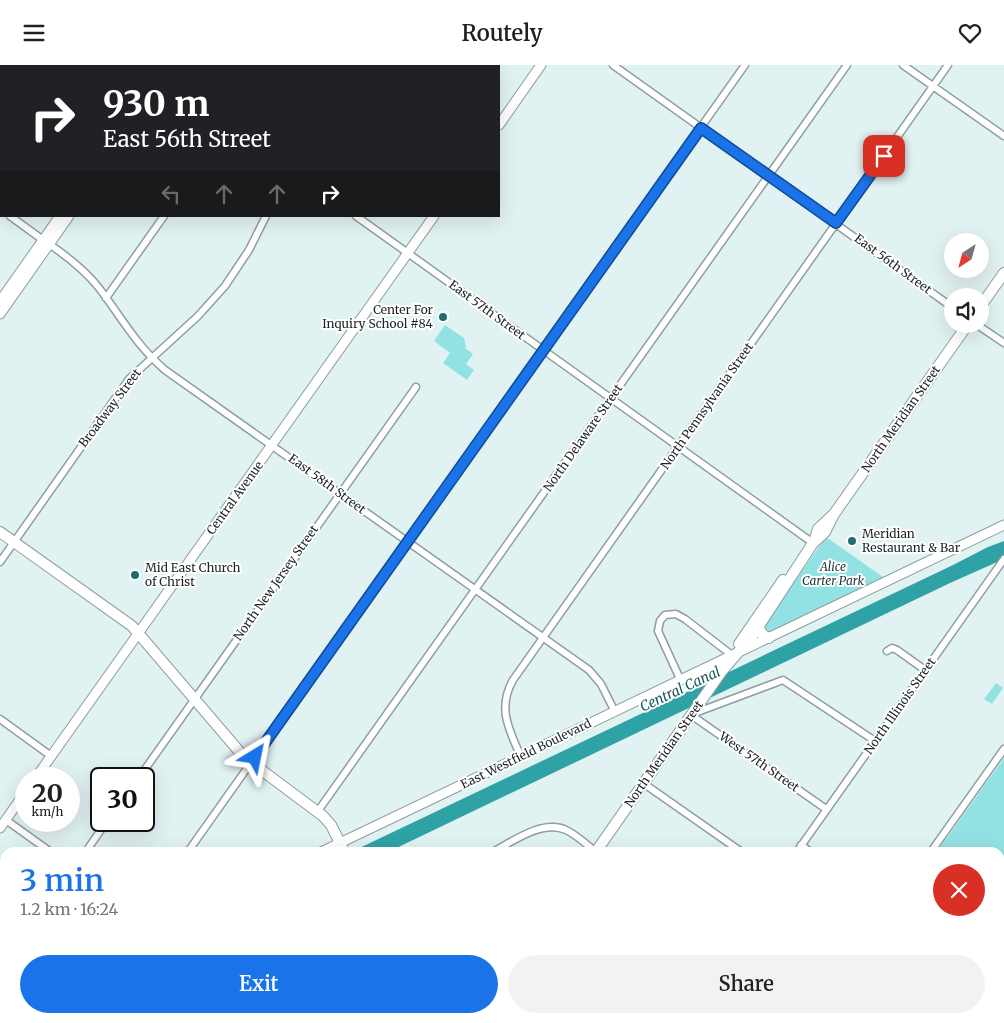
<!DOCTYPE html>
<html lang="en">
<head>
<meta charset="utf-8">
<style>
	body { margin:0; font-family:Merriweather,serif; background:#f2f2f2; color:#202124; height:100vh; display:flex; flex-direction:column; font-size:19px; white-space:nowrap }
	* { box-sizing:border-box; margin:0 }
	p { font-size:16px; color:#757577 }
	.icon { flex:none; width:28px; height:28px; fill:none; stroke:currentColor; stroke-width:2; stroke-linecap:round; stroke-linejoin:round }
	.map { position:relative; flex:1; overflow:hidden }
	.details { position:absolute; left:0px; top:782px; width:1005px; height:176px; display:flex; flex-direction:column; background:#fff; border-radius:15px 15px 0 0; box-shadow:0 5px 20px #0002 }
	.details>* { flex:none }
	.hud { position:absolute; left:0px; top:0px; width:500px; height:152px; box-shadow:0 5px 20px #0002; background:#202124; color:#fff; overflow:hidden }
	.needle { width:32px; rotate:216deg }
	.buttons { position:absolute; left:944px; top:168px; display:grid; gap:10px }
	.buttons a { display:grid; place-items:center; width:45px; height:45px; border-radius:50%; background:#fff; box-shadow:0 5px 20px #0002; font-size:25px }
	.speed { position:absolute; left:15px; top:702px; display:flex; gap:10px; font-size:25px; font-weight:700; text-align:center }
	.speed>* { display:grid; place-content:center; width:65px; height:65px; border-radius:50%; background:#fff; box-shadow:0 5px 20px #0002; line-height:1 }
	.speed small { font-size:12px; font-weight:400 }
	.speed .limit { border:2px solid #111; border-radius:8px; background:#fff; color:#111 }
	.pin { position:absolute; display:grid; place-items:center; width:42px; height:42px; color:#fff; margin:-21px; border-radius:10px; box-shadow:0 2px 8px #0006 }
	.me { position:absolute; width:55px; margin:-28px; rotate:35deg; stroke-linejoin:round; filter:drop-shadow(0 0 4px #0008) }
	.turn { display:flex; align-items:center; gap:18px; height:105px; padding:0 20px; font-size:22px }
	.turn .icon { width:65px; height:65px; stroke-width:2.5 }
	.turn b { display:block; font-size:35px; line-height:42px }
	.lanes { display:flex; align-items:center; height:48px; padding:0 20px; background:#0003; justify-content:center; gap:25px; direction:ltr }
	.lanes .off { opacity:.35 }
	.round { display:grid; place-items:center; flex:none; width:52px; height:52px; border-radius:26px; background:#f2f2f2 }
	.overview { display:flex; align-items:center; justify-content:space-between; height:85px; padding:0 20px }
	h1 { font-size:30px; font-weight:600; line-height:38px; color:#1a73e8 }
	.cta { display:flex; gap:10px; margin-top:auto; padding:10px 20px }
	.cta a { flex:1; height:58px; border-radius:30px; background:#1a73e8; color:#fff; font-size:20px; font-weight:600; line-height:58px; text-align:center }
	.cta a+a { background:#f2f2f2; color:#202124 }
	header { display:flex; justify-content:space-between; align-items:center; height:65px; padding:0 20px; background:#fff; font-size:22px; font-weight:600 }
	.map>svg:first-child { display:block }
	.green { fill:#93e2e3 }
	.water { fill:#2fa2a5 }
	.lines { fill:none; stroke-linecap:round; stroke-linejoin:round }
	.minor-casing { stroke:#8f9f9f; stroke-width:9 }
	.secondary-casing { stroke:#8f9f9f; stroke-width:11 }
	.primary-casing { stroke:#8f9f9f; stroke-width:12 }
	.minor { stroke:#fff; stroke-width:6 }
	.secondary { stroke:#fff; stroke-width:9 }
	.primary { stroke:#fff; stroke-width:10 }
	.route-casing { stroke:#114b97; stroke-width:12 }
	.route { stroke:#1a73e8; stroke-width:9 }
	.poi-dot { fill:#206c6e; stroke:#fff; stroke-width:2 }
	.labels { text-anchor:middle; stroke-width:4; stroke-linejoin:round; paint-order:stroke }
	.street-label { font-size:12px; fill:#1d2424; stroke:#fff }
	.poi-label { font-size:12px; fill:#1d2424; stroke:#fff; text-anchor:start }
	.park-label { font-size:12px; font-style:italic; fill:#213a3b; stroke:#fff }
	.water-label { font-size:14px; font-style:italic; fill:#1a5859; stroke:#fff }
</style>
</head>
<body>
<header><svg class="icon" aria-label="menu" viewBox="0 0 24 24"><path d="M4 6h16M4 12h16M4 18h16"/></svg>Routely<svg class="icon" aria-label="heart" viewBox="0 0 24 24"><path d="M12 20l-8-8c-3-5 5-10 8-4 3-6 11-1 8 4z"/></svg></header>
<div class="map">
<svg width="1004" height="958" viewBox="0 0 1004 958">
	<rect width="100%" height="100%" fill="#e1f2f3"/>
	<path class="green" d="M445 260 464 273 466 281 465 283 473 289 466 299 474 305 467 315 443 298 450 288 434 276Z
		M826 472 886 514 770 568 762 562Z
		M996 618 1003 623 992 639 984 634Z
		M1004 693V838L1000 844V788H936Z
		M702 954H912L908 958H703Z"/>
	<path class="water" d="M1004 476V494L950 518 388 787 349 788 951 501 988 482Z
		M1004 838V900L1000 906V844Z
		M5 944V954H38L24 958H0V945Z
		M912 954H960L955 958H908Z"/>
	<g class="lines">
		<defs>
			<path id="minor" d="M143 0 145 1
				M613 0 952 242
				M903 0 1004 71
				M35 1 36 0
				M351 1 352 0
				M0 51 1 49
				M0 144 1 145
				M10 151 43 175
				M356 151 813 478
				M49 179C68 192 85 205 99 223 122 253 135 279 165 305L589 605 601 619 615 647
				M106 233 164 151
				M976 259 1004 278
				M0 497 129 314 198 251 225 221 249 185 266 151
				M887 586 892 583 897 585 925 605
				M681 616 658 566 660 556 665 550 676 549 685 554 733 591
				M692 649 783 615 875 676
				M691 650 826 744
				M0 654 51 691
				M521 692C509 665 497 643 513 615L948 0
				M138 714 416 322
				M643 718 743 788
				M318 746 847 0
				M6 755 52 788
				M801 780 812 788
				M85 788 107 756
				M187 788 745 0
				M491 788C512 777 542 754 566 765 577 770 587 780 597 788
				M796 788 1004 494
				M930 788 1004 684
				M241 954 247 958
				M55 958 65 954
				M140 958V954
				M575 958 577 954"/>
			<path id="secondary" d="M166 1 167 0
				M177 1 178 0
				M499 60 541 0
				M0 236 60 151
				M0 249 69 151
				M35 714 434 151
				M0 763 26 726
				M319 788 1004 460
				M0 934 5 932"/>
			<path id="primary" d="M980 242 1004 208
				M0 467 132 561 244 692 323 751 331 760 345 788
				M814 477 818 464 833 450
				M758 562 763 570 769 573
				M739 579 783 515
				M595 788 722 606 753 570 813 478 825 467 834 449 968 259
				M685 954 691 958
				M469 958 474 954"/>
		</defs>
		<use href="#minor" class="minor-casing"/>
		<use href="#secondary" class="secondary-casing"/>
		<use href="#primary" class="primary-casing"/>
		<use href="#minor" class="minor"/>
		<use href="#secondary" class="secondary"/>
		<use href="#primary" class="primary"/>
	</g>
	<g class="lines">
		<defs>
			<path id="route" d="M255 692 701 63 836 158 884 91"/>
		</defs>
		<use href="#route" class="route-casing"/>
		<use href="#route" class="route"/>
	</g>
	<g class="poi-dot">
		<circle cx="443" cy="252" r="5"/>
		<circle cx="852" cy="476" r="5"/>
		<circle cx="135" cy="510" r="5"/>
	</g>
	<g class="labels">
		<g class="street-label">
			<text transform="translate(893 199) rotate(36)" y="4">East 56th Street</text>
			<text transform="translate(487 245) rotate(36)" y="4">East 57th Street</text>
			<text transform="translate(707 341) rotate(-55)" y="4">North Pennsylvania Street</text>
			<text transform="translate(110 343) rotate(-53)" y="4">Broadway Street</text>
			<text transform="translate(901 354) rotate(-55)" y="4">North Meridian Street</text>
			<text transform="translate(583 373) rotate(-55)" y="4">North Delaware Street</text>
			<text transform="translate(327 419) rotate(36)" y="4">East 58th Street</text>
			<text transform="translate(235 433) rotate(-54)" y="4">Central Avenue</text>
			<text transform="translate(276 518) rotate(-55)" y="4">North New Jersey Street</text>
			<text transform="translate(900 641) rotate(-55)" y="4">North Illinois Street</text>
			<text transform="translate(526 689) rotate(-26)" y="4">East Westfield Boulevard</text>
			<text transform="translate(664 689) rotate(-55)" y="4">North Meridian Street</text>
			<text transform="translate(759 697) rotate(35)" y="4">West 57th Street</text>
		</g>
		<g class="poi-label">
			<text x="433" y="249" text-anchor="end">Center For<tspan x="433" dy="14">Inquiry School #84</tspan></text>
			<text x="862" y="473">Meridian<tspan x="862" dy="14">Restaurant &amp; Bar</tspan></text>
			<text x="145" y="507">Mid East Church<tspan x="145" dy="14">of Christ</tspan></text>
		</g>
		<g class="park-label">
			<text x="833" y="506">Alice<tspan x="833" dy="14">Carter Park</tspan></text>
		</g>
		<g class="water-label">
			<text transform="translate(680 624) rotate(-25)" y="5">Central Canal</text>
		</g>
	</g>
</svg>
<div class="buttons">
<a><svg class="needle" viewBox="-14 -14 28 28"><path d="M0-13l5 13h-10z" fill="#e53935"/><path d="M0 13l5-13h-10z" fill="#757577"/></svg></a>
<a><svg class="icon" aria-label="sound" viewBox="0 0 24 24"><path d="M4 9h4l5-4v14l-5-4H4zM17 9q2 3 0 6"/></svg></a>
</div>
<div class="speed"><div>20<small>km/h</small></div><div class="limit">30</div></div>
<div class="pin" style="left:884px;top:91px;background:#d93025"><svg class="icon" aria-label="arrive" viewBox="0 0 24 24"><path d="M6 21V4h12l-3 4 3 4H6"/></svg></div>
<svg class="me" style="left:255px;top:692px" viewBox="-20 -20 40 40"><path d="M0-17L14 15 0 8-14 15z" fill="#1a73e8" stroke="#fff" stroke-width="4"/></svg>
<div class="hud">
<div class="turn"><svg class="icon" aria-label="right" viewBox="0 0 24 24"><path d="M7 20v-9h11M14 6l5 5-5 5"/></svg><div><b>930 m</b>East 56th Street</div></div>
<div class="lanes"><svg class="icon off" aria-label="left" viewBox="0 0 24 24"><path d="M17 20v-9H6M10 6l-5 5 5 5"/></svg><svg class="icon off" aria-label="ahead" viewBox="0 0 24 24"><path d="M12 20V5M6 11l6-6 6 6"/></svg><svg class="icon off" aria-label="ahead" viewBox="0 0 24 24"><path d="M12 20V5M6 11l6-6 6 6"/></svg><svg class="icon" aria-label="right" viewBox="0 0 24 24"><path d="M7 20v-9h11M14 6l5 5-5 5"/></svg></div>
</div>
<section class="details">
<div class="overview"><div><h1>3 min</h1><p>1.2 km · 16:24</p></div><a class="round" style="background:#d93025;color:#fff"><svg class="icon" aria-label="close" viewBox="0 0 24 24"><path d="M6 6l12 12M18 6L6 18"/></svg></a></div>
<div class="cta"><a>Exit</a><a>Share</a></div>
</section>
</div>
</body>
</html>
